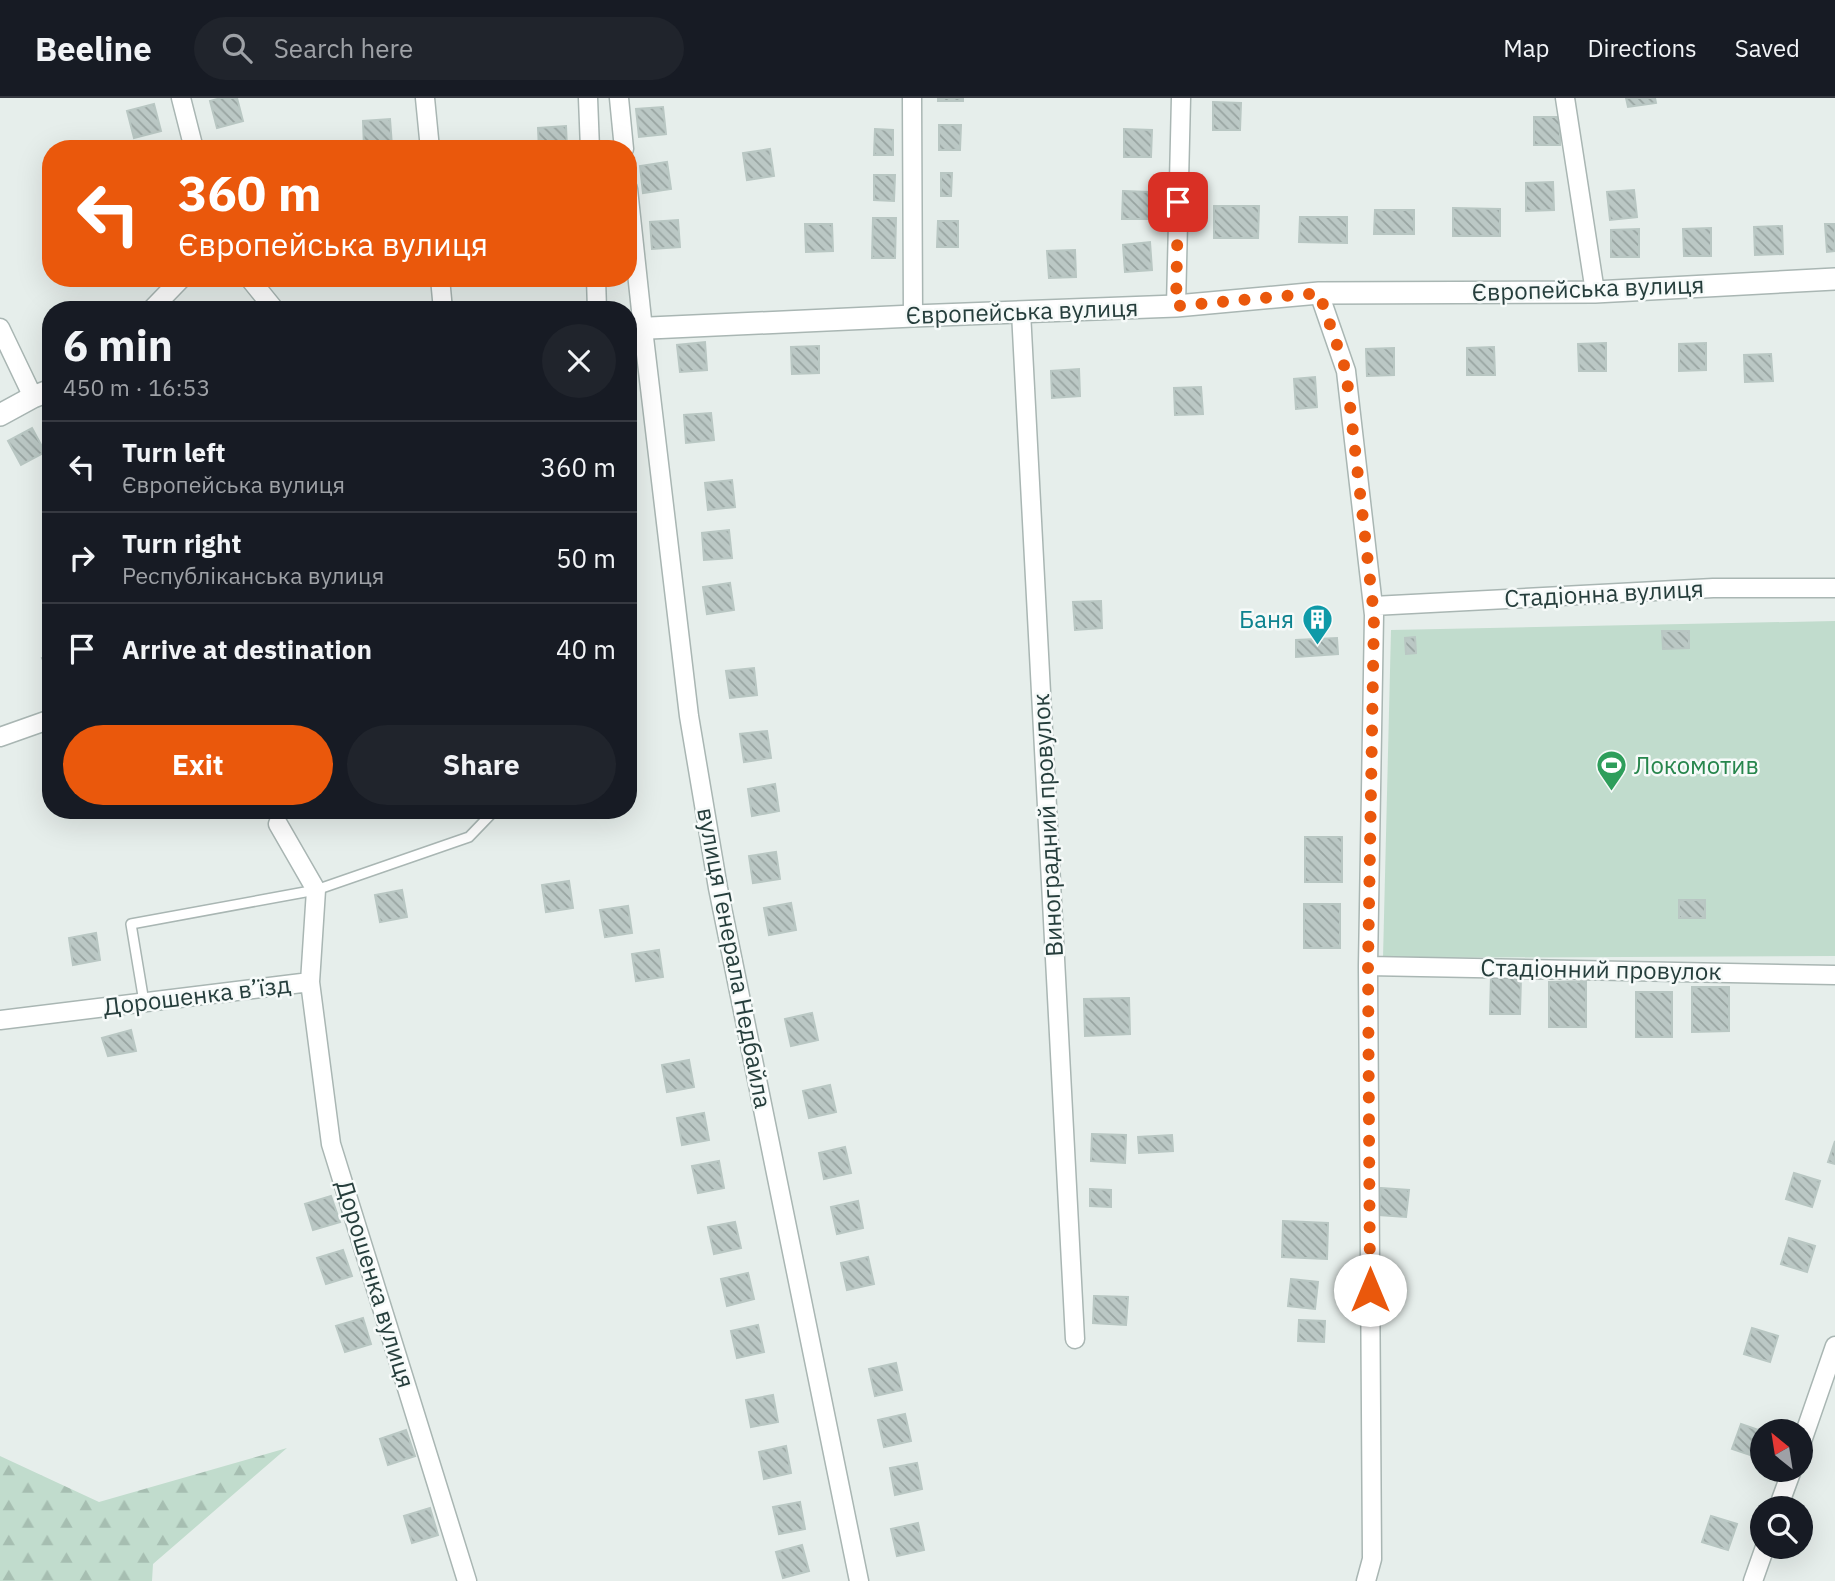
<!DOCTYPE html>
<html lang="en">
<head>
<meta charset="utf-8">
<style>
	body { margin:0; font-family:"IBM Plex Sans",sans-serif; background:#20242c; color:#f1f3f6; height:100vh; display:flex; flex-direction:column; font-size:26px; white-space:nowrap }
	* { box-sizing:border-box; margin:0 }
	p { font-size:23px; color:#9ea1a6 }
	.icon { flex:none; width:38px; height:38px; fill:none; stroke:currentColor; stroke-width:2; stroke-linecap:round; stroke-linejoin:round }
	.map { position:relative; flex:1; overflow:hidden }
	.details { position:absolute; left:42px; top:203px; width:595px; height:518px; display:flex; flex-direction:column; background:#171b24; border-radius:28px; box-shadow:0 7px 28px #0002 }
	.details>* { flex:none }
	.top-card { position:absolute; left:42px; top:42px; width:595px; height:147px; border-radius:28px; box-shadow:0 7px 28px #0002; background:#ea580c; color:#fff; overflow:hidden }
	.needle { width:46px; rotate:330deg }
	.controls { position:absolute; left:1750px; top:1321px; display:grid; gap:14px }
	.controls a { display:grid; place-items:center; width:63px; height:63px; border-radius:50%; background:#171b24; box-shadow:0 7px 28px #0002; font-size:35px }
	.pin { position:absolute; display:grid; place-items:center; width:60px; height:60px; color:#fff; margin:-30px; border-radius:14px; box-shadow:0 4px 10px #0006 }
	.me { position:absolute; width:77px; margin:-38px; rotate:0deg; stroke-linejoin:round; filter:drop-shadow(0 0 5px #0008) }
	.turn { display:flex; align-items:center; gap:24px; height:147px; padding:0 21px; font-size:32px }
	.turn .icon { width:91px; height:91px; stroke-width:2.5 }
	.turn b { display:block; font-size:49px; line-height:60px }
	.round { display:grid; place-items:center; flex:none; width:74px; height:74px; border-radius:37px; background:#20242c }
	.head { display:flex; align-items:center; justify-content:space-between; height:119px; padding:0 21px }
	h1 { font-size:42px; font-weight:700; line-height:52px }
	.cta { display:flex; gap:14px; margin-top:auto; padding:14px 21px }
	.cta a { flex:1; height:80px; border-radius:42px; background:#ea580c; color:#fff; font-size:28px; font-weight:700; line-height:80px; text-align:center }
	.cta a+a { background:#20242c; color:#f1f3f6 }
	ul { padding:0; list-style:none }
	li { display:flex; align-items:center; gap:21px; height:91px; padding:0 21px; border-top:2px solid #363941 }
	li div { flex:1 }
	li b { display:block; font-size:26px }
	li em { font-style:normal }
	header { display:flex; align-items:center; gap:42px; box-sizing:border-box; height:98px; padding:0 35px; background:#171b24; border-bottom:2px solid #363941 }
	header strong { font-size:33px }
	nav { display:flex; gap:38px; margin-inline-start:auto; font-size:24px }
	.search { width:490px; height:63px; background:#20242c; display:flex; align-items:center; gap:18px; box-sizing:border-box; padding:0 24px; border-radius:38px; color:#9ea1a6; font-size:26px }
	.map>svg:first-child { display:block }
	.green { fill:#c1dccd }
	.forest { fill:url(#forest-firs) }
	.building { fill:url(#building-back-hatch); stroke:#b9c7c3; stroke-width:2 }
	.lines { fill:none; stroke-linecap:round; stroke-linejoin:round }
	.service-casing { stroke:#a9b6b3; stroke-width:12 }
	.minor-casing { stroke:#a9b6b3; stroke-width:21 }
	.tertiary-casing { stroke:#a9b6b3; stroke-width:24 }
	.service { stroke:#fff; stroke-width:9 }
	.minor { stroke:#fff; stroke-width:18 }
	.tertiary { stroke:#fff; stroke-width:21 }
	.route { stroke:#ea580c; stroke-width:12; stroke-dasharray:0 21.6 }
	.labels { text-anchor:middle; stroke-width:5; stroke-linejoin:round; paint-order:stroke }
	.street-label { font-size:24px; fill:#263e3c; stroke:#f6faf9 }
	.culture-label { font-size:24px; fill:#0d838f; stroke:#f6faf9; text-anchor:end }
	.leisure-label { font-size:24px; fill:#27864d; stroke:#f6faf9; text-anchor:start }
</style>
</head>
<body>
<header>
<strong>Beeline</strong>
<div class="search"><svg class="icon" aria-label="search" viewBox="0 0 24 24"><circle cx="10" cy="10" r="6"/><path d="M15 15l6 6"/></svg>Search here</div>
<nav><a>Map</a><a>Directions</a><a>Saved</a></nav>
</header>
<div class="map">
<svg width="1835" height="1483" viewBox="0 0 1835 1483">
	<defs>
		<pattern id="forest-firs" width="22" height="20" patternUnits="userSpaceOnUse" patternTransform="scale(1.75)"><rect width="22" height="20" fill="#c1dccd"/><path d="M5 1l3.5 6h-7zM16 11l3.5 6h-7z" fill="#a6beb1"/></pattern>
		<pattern id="building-back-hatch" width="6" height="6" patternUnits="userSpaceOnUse" patternTransform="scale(1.75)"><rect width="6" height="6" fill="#bbc8c5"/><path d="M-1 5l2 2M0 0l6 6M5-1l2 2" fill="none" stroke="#98a4a1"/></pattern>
	</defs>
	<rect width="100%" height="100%" fill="#e6eeeb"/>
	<path class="green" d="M1835 523V858L1383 860 1391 532Z"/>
	<path class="forest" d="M287 1350 153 1466 152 1483H0V1358L99 1404Z"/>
	<path class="building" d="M221 0H237L243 23 217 30 210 3Z
		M938 0H963V3H938Z
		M1626 0H1655L1656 5 1628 9Z
		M1213 4 1241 5 1240 32H1213Z
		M154 6 161 33 134 40 127 13Z
		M663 9 666 36 639 39 636 11Z
		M1534 19H1560V47H1534Z
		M390 21 392 48 364 50 363 23Z
		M939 27H961L960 52H939Z
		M566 28 567 51H539L538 30Z
		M875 31 893 32V57H874Z
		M1124 31 1152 32 1151 59H1124Z
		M249 44 250 51H222Z
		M770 51 774 78 747 82 743 55Z
		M667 64 671 91 643 95 640 68Z
		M941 75H952L951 98H941Z
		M874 77H895L894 103 874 102Z
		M1553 84 1554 112 1526 113V85Z
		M1634 92 1637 119 1610 122 1607 94Z
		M1123 93 1150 94V121H1122Z
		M1214 108H1259L1258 140H1214Z
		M1453 110 1500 111V138H1453Z
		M1375 112H1414V136H1374Z
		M1300 119H1347V145L1299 144Z
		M873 120H896L895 160H872Z
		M678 122 680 149 652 151 650 124Z
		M938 123H958V149H937Z
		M805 126H832L833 153 806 154Z
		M1825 126H1835V153L1827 154Z
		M1782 128 1783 156 1755 157 1754 129Z
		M1711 130V158H1684L1683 131Z
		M1639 131V159H1611V132Z
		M1150 144 1152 172 1125 174 1123 147Z
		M1075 152 1076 179 1049 180 1047 153Z
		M705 244 707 272 680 274 677 247Z
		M1606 245V273H1579L1578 246Z
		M1706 245V272L1679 273V246Z
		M819 248V275L792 276 791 249Z
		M1494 249 1495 277H1467V250Z
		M1394 250V277L1367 278 1366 251Z
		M1771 256 1773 283 1745 284 1744 257Z
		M1079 271 1080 298 1052 300 1051 273Z
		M1315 279 1317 309 1296 311 1294 281Z
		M1201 289 1203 316 1175 317 1174 290Z
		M711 315 714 342 686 345 684 317Z
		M32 330 45 354 21 367 8 343Z
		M732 382 735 409 708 412 705 385Z
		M729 432 732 460 704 462 702 435Z
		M730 485 734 512 707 516 703 489Z
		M1101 503 1102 530 1075 532 1073 504Z
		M1323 514 1324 530 1309 531 1308 515Z
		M1662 533H1689V550L1663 551Z
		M1415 539 1416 555 1406 556 1405 540Z
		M1337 540 1338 556 1296 559V542Z
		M51 556V579L42 560Z
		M754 570 757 597 730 600 726 573Z
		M767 633 771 660 744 664 740 636Z
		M775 686 779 713 752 718 748 691Z
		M1305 739H1342V784H1305Z
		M776 754 780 781 753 785 749 758Z
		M569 783 573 810 546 814 542 787Z
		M402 792 407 819 380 824 375 797Z
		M1679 802H1705V820H1679Z
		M791 805 796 832 769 837 764 810Z
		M1304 806H1340V850H1304Z
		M628 808 632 835 605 839 600 812Z
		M96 835 100 862 73 867 69 840Z
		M659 852 663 879 636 883 632 856Z
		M1491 878 1521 879 1520 916H1490Z
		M1549 884H1586V929H1549Z
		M1692 889H1729V933L1692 934Z
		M1636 894H1672V939H1636Z
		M1129 900 1130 936 1085 938 1084 901Z
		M812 915 818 942 791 948 785 921Z
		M131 932 136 953 108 958 102 940Z
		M689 962 694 989 667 994 662 967Z
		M830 987 836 1014 809 1020 803 993Z
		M704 1015 709 1042 682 1047 677 1020Z
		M1092 1036 1126 1037 1125 1065 1091 1063Z
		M1172 1037 1173 1053 1139 1055 1138 1039Z
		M1835 1043V1066L1828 1064Z
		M845 1049 851 1075 824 1081 819 1055Z
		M719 1063 724 1090 698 1095 692 1068Z
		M1794 1075 1820 1083 1812 1109 1786 1101Z
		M1381 1090 1409 1092 1406 1119 1379 1117Z
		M1090 1091 1111 1092V1109L1090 1108Z
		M331 1098 340 1124 313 1132 305 1106Z
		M858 1103 863 1130 837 1136 831 1109Z
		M1283 1123 1328 1125 1327 1161 1282 1159Z
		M735 1124 741 1150 714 1156 708 1129Z
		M1789 1140 1815 1148 1807 1174 1781 1166Z
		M343 1152 352 1178 326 1186 317 1160Z
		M868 1159 874 1186 847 1192 841 1165Z
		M748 1175 754 1201 727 1208 721 1181Z
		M1291 1181 1318 1184 1315 1211 1288 1208Z
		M1094 1198 1128 1199 1126 1227 1093 1225Z
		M363 1220 371 1246 345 1254 336 1228Z
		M1299 1222 1325 1223 1324 1244 1298 1243Z
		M758 1227 764 1254 737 1260 731 1233Z
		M1752 1230 1778 1238 1770 1264 1744 1256Z
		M896 1265 902 1292 875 1298 869 1271Z
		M773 1297 778 1324 751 1329 746 1302Z
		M905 1316 911 1343 884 1349 878 1322Z
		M1741 1326 1764 1334H1762V1349L1759 1360 1732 1351Z
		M406 1332 415 1358 388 1367 380 1341Z
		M786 1348 791 1375 764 1381 759 1354Z
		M917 1365 922 1391 895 1397 890 1370Z
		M800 1404 805 1431 779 1436 773 1409Z
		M430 1410 438 1437 412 1445 404 1418Z
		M1711 1418 1737 1426 1728 1452 1702 1444Z
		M918 1425 924 1452 897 1458 891 1431Z
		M802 1447 809 1473 783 1480 776 1454Z"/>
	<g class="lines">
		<defs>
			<path id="service" d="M144 904 131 826 316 792 469 739 495 712"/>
			<path id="minor" d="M181 0 194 51
				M425 0 430 51
				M588 0 590 51
				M619 0 624 51
				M912 0 913 218
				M1565 0 1595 194
				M628 91 643 231 689 618 718 790 859 1483
				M249 180 275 212
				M440 180 443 212
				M596 180 597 212
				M1319 195 1346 273 1374 517 1368 868 1372 1461 1366 1483
				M1176 208 1181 0
				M151 212 182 180
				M1021 214 1075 1241
				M0 230 33 299
				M1373 508 1713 490H1835
				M0 639 51 621
				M1368 868 1835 877
				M310 884 331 1046 467 1483
				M0 922 310 884 316 792 278 726
				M1801 1346 1835 1248
				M1778 1410 1792 1372
				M1753 1483 1765 1449"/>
			<path id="tertiary" d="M628 231 913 218 1176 208 1319 195 1595 194 1835 181
				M0 317 33 299 51 292"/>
		</defs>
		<use href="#service" class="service-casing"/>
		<use href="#minor" class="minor-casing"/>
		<use href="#tertiary" class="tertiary-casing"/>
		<use href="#service" class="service"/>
		<use href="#minor" class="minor"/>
		<use href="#tertiary" class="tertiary"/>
	</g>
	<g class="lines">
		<path class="route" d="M1178 104 1176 208 1319 195 1346 273 1374 517 1368 867 1370 1192"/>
	</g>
	<defs>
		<symbol id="building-pin" viewBox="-11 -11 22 30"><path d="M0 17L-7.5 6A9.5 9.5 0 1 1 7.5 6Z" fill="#0f9aa8" stroke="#f6faf9"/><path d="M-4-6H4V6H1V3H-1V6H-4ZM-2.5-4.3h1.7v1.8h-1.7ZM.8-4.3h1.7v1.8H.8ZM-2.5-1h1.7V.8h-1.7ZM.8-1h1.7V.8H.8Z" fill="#fff"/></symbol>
		<symbol id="stadium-pin" viewBox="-11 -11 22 30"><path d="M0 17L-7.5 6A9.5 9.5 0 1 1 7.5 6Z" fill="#2e9e5b" stroke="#f6faf9"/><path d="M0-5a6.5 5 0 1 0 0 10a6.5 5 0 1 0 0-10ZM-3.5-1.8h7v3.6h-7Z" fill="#fff"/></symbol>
	</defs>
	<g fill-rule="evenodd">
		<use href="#building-pin" x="1300" y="504" width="35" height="47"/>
		<use href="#stadium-pin" x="1594" y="650" width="35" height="47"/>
	</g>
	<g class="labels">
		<g class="street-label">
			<text transform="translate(1588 191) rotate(-2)" y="8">Європейська вулиця</text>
			<text transform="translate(1022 214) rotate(-2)" y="8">Європейська вулиця</text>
			<text transform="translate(1604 496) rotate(-3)" y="8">Стадіонна вулиця</text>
			<text transform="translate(1048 727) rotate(-93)" y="8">Виноградний провулок</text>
			<text transform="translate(734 860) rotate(79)" y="8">вулиця Генерала Недбайла</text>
			<text transform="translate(1601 872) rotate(1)" y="8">Стадіонний провулок</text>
			<text transform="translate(197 898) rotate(-7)" y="8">Дорошенка в’їзд</text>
			<text transform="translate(375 1186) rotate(73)" y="8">Дорошенка вулиця</text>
		</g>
		<g class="culture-label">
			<text x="1294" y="530">Баня</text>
		</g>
		<g class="leisure-label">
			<text x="1634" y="676">Локомотив</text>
		</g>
	</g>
</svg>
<div class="controls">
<a><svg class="needle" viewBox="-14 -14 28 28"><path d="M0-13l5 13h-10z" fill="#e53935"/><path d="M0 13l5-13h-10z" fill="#9ea1a6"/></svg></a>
<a><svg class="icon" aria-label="search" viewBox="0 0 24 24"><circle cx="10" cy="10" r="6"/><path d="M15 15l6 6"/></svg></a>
</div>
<div class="pin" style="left:1178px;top:104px;background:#d93025"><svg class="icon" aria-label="arrive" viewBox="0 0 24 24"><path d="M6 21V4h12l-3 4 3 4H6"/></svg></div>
<svg class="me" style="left:1370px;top:1192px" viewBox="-20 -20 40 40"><circle r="19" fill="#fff"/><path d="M0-13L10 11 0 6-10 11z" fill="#ea580c"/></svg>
<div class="top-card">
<div class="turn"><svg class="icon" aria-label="left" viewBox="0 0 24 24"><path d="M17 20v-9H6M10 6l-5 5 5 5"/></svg><div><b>360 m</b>Європейська вулиця</div></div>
</div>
<section class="details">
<div class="head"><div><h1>6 min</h1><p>450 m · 16:53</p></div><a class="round"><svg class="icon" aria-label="close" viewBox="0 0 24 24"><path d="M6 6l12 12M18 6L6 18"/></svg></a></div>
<ul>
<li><svg class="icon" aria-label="left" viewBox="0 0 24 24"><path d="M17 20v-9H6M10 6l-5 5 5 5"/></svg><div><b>Turn left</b><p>Європейська вулиця</p></div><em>360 m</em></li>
<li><svg class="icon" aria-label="right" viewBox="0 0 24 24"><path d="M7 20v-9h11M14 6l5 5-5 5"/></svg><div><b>Turn right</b><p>Республіканська вулиця</p></div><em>50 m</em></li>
<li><svg class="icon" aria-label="arrive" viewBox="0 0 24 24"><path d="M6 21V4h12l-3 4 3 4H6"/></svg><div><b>Arrive at destination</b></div><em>40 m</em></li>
</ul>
<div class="cta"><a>Exit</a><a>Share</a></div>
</section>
</div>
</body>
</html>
